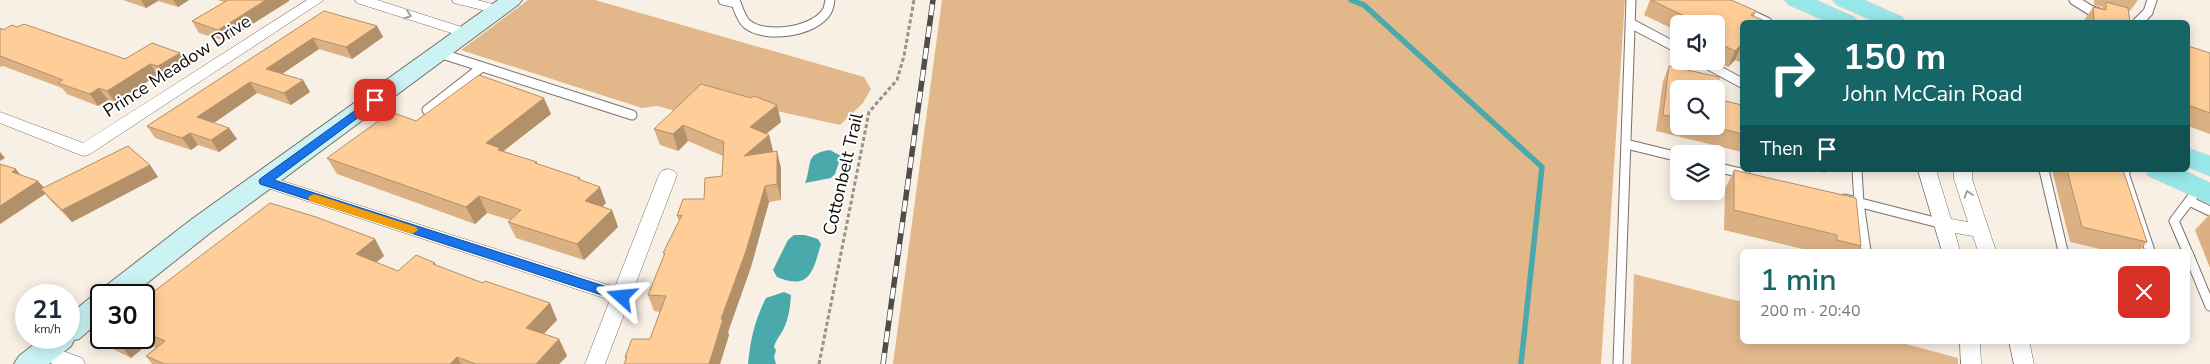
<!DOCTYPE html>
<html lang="en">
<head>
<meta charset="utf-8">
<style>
	body { margin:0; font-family:"Nunito Sans",sans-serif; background:#f2f2f3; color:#1f2937; height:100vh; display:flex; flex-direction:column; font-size:19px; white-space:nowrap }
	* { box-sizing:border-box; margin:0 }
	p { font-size:16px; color:#747a83 }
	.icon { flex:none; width:28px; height:28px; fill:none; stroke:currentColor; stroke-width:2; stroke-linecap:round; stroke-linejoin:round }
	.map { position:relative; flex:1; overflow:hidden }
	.drawer { position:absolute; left:1740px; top:249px; width:450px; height:95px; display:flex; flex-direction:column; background:#fff; border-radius:8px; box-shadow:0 2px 12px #0003 }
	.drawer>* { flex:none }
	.banner { position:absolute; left:1740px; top:20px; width:450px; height:152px; border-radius:8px; box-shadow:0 2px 12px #0003; background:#176667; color:#fff; overflow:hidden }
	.controls { position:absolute; left:1670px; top:15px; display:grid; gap:10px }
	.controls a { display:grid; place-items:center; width:55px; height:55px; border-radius:8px; background:#fff; box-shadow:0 2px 12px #0003; font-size:25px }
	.speed { position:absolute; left:15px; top:284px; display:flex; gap:10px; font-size:25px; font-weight:700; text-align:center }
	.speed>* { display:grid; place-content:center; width:65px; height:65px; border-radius:50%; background:#fff; box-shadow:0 2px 12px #0003; line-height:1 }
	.speed small { font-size:12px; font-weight:400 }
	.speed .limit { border:2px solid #111; border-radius:8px; background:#fff; color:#111 }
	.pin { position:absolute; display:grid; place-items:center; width:42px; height:42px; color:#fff; margin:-21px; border-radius:10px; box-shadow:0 2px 8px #0006 }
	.me { position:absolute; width:55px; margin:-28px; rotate:288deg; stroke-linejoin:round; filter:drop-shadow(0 0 4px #0008) }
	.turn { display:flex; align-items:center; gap:18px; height:105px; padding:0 20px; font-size:22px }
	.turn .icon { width:65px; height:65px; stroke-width:2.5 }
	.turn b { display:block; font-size:35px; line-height:42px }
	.then { display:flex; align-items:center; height:48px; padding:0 20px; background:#0003; gap:10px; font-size:19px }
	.round { display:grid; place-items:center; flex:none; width:52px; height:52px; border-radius:8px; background:#f2f2f3 }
	.headline { display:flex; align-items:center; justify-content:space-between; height:85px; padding:0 20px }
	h1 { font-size:30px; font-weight:600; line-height:38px; color:#176667 }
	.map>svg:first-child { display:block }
	.green { fill:#e2b88a }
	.water { fill:#4aa9aa }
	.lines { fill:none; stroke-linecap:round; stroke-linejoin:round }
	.stream { stroke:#4aa9aa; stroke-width:5.5 }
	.service-casing { stroke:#797269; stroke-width:11 }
	.minor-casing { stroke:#797269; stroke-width:1 }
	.secondary-casing { stroke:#797269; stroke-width:2 }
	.primary-casing { stroke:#cfcfce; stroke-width:1 }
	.path { stroke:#99928b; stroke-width:3; stroke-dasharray:4 2.5; stroke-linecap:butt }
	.service { stroke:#fff; stroke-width:9 }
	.minor { fill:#fff; fill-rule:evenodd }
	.secondary { fill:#cbf3f4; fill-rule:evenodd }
	.primary { fill:#97e7e8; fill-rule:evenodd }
	.rail-casing { stroke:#504c47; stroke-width:5.5 }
	.rail { stroke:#fff; stroke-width:4; stroke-dasharray:11; stroke-linecap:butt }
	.wall { fill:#dbb183; fill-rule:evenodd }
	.shaded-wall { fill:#b2906a }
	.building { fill:#ffce98; stroke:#b2906a }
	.oneway { stroke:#a09f9d }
	.route { fill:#1a73e8; stroke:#114b97 }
	.slow { fill:#f59e0b }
	.labels { text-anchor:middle; stroke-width:4; stroke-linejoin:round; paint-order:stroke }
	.street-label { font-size:18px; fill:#110e0b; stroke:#fff }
</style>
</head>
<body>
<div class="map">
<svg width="2210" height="364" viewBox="0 0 2210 364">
	<rect width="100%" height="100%" fill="#f8efe5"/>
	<path class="green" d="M528 0H595L864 77 871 89 863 103 840 125 695 93 676 111 657 106 642 108 461 50Z
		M942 0H1625L1601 364H893Z
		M1634 274 1742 302V341H1895L1958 358V364H1631Z"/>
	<path class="water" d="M830 150 841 156 835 174 831 178 805 183C813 164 803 154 830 150Z
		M794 235H805L818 239 821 244C813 271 810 291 777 277L773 270 788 240Z
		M784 292 791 295C790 307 789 318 784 328 781 335 776 339 774 347L776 350 774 357 776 364H748C751 338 754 322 766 298Z"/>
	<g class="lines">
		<path class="stream" d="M1351 0 1364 5 1542 167 1521 364"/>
		<defs>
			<path id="service" d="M723 0 736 3C739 10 741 19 747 24 765 39 815 32 827 11 829 8 829 4 830 0
				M2074 0 2090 10 2102 14
				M1745 12 1767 22
				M2138 22 2148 12 2152 0
				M1630 23 1679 49
				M439 53 632 115
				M1701 61 1742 83
				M427 110 482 67
				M1626 144 1679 157
				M1716 167 1745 174
				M1857 170 1859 203 1866 251
				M2044 170 2063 251
				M2126 170 2124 173 2150 251
				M1845 199 1943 224
				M2189 201 2210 211
				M2187 251 2174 221 2199 188
				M2188 253 2210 306
				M1618 364 1631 0"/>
			<path id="minor" d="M307 0H324L90 154 84 156 78 154 0 123V112L83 143Z
				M355 0H377L471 30 474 33 471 36H461L357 3Z
				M452 0H477L504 7 506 10 504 13 499 14 454 3Z
				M668 169 674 171 677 175 605 364H585L610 300 258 185 255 181 258 177 264 175 270 177 615 287 659 175 662 171Z
				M1918 170H1936L1951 219 1968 222 1954 179V170H1972V179L1996 251H1978L1973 236 1955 233 1960 251H1942Z
				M1960 341H1980L1981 364H1961Z
				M2009 341H2029L2034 364H2014Z
				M43 344 82 358 85 364H53L36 358 33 352 36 346Z"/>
			<path id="secondary" d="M498 0H522L519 4 210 233 132 295H101V320L79 339 74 340 71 346 49 364H14L19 356 42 338H69V315L91 297 100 294 103 288 192 219Z"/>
			<path id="primary" d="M1785 0H1816L1854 17 1858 22H1828L1789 5Z
				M1833 0H1864L1902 17 1906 22H1876L1837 5Z
				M2188 148 2210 156V176L2188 167Z
				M2145 170H2183L2210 183V204L2149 176Z"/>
		</defs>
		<use href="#service" class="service-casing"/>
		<use href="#minor" class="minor-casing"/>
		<use href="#secondary" class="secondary-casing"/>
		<use href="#primary" class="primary-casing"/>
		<path class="path" d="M819 364 869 112 897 80 904 56 914 0"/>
		<use href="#service" class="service"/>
		<use href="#minor" class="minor"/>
		<use href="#secondary" class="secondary"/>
		<use href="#primary" class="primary"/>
		<defs>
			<path id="rail" d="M883 364 933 0"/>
		</defs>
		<use href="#rail" class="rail-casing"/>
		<use href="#rail" class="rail"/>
	</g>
	<path class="wall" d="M123 0H189L178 7 158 1 146 8Z
		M217 0H289V1L225 41 199 33 192 21 224 2Z
		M1650 0H1731L1756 11 1754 17 1742 22V63L1735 60 1728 67 1716 61V24H1679V32L1644 15Z
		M2094 0H2138L2130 11H2128L2130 22H2083L2093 7 2101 9 2103 7 2094 5Z
		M324 11 377 26 383 37 352 59 319 49 282 74 303 80 310 92 291 105 257 93 214 123 229 128 237 139 219 152 198 145 191 150 155 138 147 126Z
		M0 28 125 59 187 64 166 78 158 75 115 102 108 100 98 106 67 94 62 88 3 66 0 67Z
		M2188 46 2210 53V134L2188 126Z
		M1669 66 1717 99 1742 105V152L1656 131 1663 81ZM1679 89 1716 126H1679Z
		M751 98 777 105 781 122 766 134 769 135 773 151 772 152 781 168V200L769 202 751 267 728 332 729 335 720 364H624L626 360 625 357 650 339 660 312 654 311 648 295 664 256 663 253 679 221 677 216 704 199 722 176 723 156 688 141 678 151 660 145 654 129Z
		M551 114 504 151 581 181 606 203 602 207 612 210 618 227 584 260 516 238 508 222 510 220 487 213 475 224 337 174 327 158Z
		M0 164 44 188 150 165 158 177 72 222 51 201 45 194 0 224Z
		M1734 170 1861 246 1858 251H1811L1724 230 1725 189Z
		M1814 170H1826L1825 173Z
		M2052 170H2123L2147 242 2139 251H2109L2070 242Z
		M2210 214V268L2195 230Z
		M375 239 384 256 376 262 398 271 435 263 436 266 483 283 550 303 557 320 544 334 559 339 567 356 559 364H152L146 356 156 348 148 344 131 358 113 349 102 338H144V299Z"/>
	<path class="shaded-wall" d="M141 0H158V1L146 8Z
		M173 0H189L178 7Z
		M266 0H289V1L225 41 218 30Z
		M377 26 383 37 352 59 346 47Z
		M313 38 319 49 273 80 266 69Z
		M1742 44 1735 60 1728 67 1735 51Z
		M180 53 187 64 166 78 158 66Z
		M150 64 158 75 115 102 107 91Z
		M303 80 310 92 291 105 284 93Z
		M250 82 257 93 205 129 197 117Z
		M99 88 108 100 98 106 90 94Z
		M544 98 551 114 502 152 486 143Z
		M777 105 781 122 755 143 750 127Z
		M683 125 688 141 678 151 673 134Z
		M229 128 237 139 219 152 211 140Z
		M190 133 198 145 191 150 182 138Z
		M769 135 773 151 749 172 744 156Z
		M777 151 781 168V200L777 184Z
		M0 152 5 158 0 161Z
		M150 165 158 177 72 222 62 210Z
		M16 169 25 181 12 172Z
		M38 181 48 192 41 189 45 194 0 224V206Z
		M765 186 769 202 751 267 728 332 729 335 720 364H709L721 319Z
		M600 187 606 203 592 217 585 201Z
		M479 196 487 213 475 224 466 207Z
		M612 210 618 227 584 260 577 244Z
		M375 239 384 256 366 271 356 254Z
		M550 303 557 320 534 344 526 328Z
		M122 338H143L148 344 131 358 117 341Z
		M559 339 567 356 559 364H536Z
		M457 357 461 364H450Z"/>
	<path class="building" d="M228 0H266L218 30 192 21Z
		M1651 0H1731L1756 11 1751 15 1767 22H1742V44L1735 51 1716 42 1725 35 1716 31V24H1701Z
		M2106 2 2128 8 2130 22H2094L2093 7 2106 10Z
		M324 11 377 26 346 47 313 38 266 69 303 80 284 93 250 82 197 117 229 128 211 140 190 133 182 138 147 126Z
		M24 24 125 59 152 43 180 53 158 66 150 64 107 91 99 88 90 94 58 83 63 80 0 56V28L3 30 12 25 17 27Z
		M2188 46 2210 53V113L2188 105Z
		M1669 66 1719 77 1717 99 1742 105V134L1712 126H1716V89H1679V118L1663 115Z
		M479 75 544 98 486 143 500 148 498 150 537 162 535 163 580 178 578 179 600 187 585 201 612 210 577 244 508 222 521 210 479 196 466 207 327 158 391 112 416 121Z
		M701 84 751 98 754 96 777 105 750 127 769 135 744 156 777 151V184L765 186 746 251 721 319H723L709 364H624L627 357H625L632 339H650L666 296 648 295 665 253H663L682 215 677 216 683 199H704L705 178 722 176 724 142 683 125 673 134 654 129Z
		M128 146 150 165 62 210 41 189Z
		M0 164 16 169 12 172 38 181 0 206Z
		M1734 170 1856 198 1861 246 1837 240V235L1734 210Z
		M2067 170H2123L2147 242 2082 227Z
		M270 203 316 217 375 239 356 254 398 271 416 255 435 263 433 264 483 283 485 281 550 303 526 328 559 339 536 364H476L457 357 450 364H165L146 356 165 341 144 332V299Z
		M108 338H122L117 341Z"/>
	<defs><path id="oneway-chevron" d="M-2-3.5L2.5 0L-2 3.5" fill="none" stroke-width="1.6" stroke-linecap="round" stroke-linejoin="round" transform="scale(1.25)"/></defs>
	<g class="oneway">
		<use href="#oneway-chevron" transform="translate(408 15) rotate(18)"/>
		<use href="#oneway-chevron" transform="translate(1968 194) rotate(-108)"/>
	</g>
	<path class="route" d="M375 96 379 97V102L274 180 626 293 628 297 626 300H617L260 184 259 181 260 179Z"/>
	<path class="slow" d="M314 194 416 227 418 230 412 234 310 201 308 198 310 196Z"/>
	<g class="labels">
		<g class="street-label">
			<text transform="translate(177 66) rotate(-33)" y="6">Prince Meadow Drive</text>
			<text transform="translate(843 174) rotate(-77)" y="6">Cottonbelt Trail</text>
		</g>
	</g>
</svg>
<div class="controls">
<a><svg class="icon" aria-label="sound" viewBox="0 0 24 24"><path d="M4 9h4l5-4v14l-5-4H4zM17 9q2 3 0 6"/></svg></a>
<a><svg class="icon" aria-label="search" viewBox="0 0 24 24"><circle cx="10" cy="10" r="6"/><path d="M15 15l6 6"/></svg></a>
<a><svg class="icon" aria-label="layers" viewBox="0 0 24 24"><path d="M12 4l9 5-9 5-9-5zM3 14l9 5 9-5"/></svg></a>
</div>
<div class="speed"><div>21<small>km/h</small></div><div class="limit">30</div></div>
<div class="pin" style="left:375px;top:100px;background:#d93025"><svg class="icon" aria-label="arrive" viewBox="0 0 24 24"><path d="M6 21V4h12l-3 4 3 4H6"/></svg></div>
<svg class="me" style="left:622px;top:297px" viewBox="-20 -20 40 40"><path d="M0-17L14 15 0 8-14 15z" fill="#1a73e8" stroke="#fff" stroke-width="4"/></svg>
<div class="banner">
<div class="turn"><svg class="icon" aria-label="right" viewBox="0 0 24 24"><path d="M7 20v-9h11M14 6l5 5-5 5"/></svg><div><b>150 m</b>John McCain Road</div></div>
<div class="then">Then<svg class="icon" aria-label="arrive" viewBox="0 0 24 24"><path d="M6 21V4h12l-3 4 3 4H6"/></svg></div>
</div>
<section class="drawer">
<div class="headline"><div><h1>1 min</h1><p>200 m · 20:40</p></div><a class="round" style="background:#d93025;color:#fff"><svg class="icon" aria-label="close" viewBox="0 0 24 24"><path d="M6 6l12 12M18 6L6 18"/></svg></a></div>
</section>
</div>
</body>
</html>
